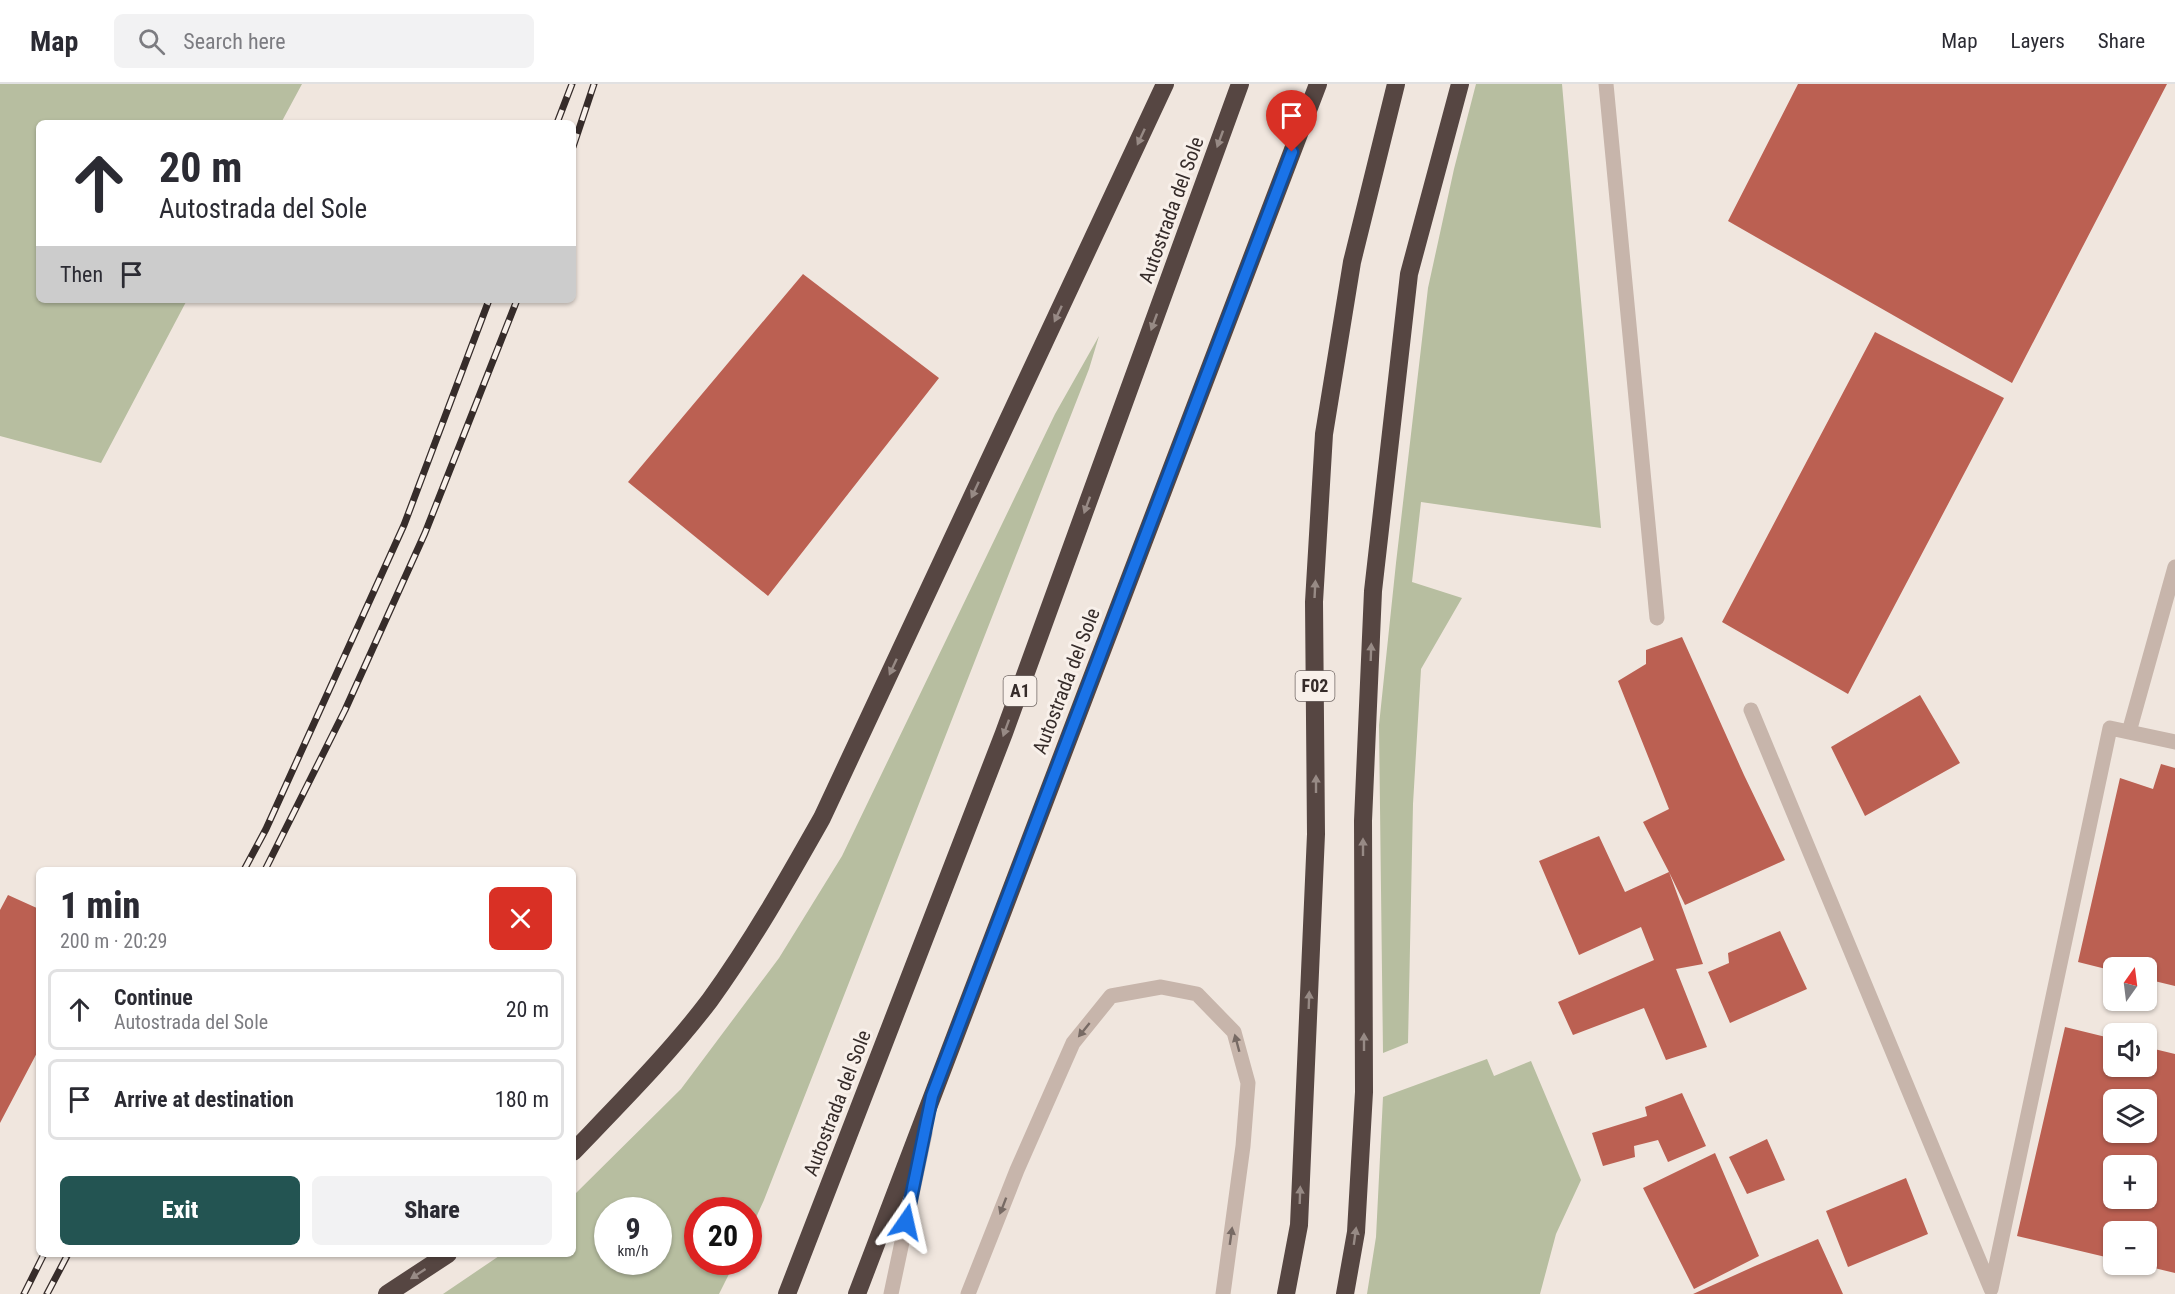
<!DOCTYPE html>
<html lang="en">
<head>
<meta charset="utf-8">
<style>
	body { margin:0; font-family:"Roboto Condensed",sans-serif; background:#f2f2f3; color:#2b2b33; height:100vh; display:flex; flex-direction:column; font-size:22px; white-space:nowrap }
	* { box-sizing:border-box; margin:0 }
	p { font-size:20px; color:#7c7c81 }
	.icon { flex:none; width:33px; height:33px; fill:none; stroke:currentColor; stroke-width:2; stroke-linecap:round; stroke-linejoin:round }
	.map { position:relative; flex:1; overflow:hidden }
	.details { position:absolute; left:36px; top:783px; width:540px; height:390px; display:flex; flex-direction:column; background:#fff; border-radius:9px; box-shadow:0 2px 4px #0004 }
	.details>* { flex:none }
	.banner { position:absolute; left:36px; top:36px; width:540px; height:183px; border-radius:9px; box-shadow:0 2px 4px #0004; background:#fff; color:#2b2b33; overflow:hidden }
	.needle { width:39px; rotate:14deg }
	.fabs { position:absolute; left:2103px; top:873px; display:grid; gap:12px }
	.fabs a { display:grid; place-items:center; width:54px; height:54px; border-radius:9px; background:#fff; box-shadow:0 2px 4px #0004; font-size:30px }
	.speed { position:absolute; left:594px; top:1113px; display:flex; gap:12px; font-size:30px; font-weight:700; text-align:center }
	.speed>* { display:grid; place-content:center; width:78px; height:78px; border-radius:50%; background:#fff; box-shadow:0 2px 4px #0004; line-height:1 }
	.speed small { font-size:15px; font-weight:400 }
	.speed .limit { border:9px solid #d22; background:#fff; color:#111 }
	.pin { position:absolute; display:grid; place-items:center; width:51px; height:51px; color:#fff; margin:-62px -26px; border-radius:50% 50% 50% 0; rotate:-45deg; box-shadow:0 0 6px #0007 }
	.pin .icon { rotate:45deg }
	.me { position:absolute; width:66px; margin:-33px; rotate:11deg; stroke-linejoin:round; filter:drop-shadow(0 0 4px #0008) }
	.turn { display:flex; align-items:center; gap:21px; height:126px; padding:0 24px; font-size:27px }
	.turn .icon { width:78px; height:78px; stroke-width:2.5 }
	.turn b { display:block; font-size:42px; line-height:51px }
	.then { display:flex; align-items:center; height:57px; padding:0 24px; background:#0003; gap:12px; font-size:22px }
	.round { display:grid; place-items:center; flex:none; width:63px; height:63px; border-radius:9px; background:#f2f2f3 }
	.headline { display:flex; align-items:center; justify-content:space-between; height:102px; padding:0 24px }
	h1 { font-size:36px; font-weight:800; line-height:45px }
	.cta { display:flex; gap:12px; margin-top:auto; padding:12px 24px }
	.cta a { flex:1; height:69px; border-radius:9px; background:#235452; color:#fff; font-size:24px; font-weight:800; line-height:69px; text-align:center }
	.cta a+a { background:#f2f2f3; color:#2b2b33 }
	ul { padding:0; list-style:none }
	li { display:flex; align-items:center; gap:18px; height:81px; margin:0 12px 9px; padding:0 12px; border:3px solid #e1e1e2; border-radius:9px }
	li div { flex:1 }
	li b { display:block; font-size:22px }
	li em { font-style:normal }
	header { display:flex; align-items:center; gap:36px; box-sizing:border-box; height:84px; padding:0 30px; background:#fff; border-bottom:2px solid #e1e1e2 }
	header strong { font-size:28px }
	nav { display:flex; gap:33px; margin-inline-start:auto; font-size:21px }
	.search { width:420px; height:54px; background:#f2f2f3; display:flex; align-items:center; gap:15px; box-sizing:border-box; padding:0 21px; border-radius:9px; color:#7c7c81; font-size:22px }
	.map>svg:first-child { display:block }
	.green { fill:#b7bea0; fill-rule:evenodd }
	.building { fill:#bb6052; fill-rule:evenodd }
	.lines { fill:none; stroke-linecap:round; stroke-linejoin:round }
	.service { stroke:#c7b5ab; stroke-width:15 }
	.minor { stroke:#c7b5ab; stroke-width:15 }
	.motorway { stroke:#564642; stroke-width:18 }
	.rail-casing { stroke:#362c2a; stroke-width:7 }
	.rail { stroke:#f8f0ea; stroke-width:4.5; stroke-dasharray:14; stroke-linecap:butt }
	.oneway { fill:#978a85 }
	.oneway2 { fill:#776a64 }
	.route-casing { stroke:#114b97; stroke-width:15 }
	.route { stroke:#1a73e8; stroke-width:10 }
	.labels { text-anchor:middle; stroke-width:6; stroke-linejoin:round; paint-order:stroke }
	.shield { fill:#f8f0ea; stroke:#706764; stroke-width:1.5 }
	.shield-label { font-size:18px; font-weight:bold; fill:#362c2a }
	.street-label { font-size:20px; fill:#362c2a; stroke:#f8f0ea }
</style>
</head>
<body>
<header>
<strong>Map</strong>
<div class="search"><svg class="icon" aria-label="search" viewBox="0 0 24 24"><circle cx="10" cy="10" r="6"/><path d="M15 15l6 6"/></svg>Search here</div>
<nav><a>Map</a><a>Layers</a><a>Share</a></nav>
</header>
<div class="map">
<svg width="2175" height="1210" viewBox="0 0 2175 1210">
	<rect width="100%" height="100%" fill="#f0e6de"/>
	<path class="green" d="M0 0H302L281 39H39V216H187L101 379 0 352Z
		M1476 0H1562L1601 444 1421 418 1412 498 1462 514 1421 585 1413 720 1408 959 1383 969 1379 641 1396 479 1428 204 1454 85Z
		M1099 252 1089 285 764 1116 749 1149 748 1126H698V1178H735L719 1210H443L502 1170H573V1112L681 1005 779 874 842 772 1055 330ZM608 1126H658V1178H608Z
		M1487 975 1494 992 1531 977 1581 1096 1556 1150 1540 1210H1367L1376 1153 1383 1013Z"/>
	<path class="building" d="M1798 0H2167L2012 299 1728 137Z
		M803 190 939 294 768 512 628 398Z
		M1875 248 2004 314 1848 610 1722 538Z
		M1682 553 1744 691 1785 776 1685 821 1669 788 1703 880 1676 885 1707 963 1666 976 1644 924 1573 951 1558 918 1654 876 1641 843 1579 871 1539 777 1599 752 1625 808 1669 788 1643 738 1669 725 1618 597 1646 580V566Z
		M1920 611 1960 679 1865 732 1831 663Z
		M2161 680 2175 684V902L2146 895V884H2114V887L2078 878 2120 694 2153 705Z
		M8 811 39 825V965L0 1039V826Z
		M1780 847 1807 905 1730 939 1708 888 1729 879 1728 869Z
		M2065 943 2114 955V982H2146V963L2175 970V1189L2146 1182V1148H2114V1175L2017 1152ZM2114 1016H2146V1048H2114ZM2114 1082H2146V1114H2114Z
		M1682 1009 1706 1062 1668 1078 1658 1056 1634 1062 1635 1073 1603 1082 1592 1049 1647 1032 1645 1023Z
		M1767 1055 1785 1096 1747 1110 1729 1073Z
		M1715 1069 1759 1172 1694 1205 1643 1104Z
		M1906 1094 1928 1150 1848 1183 1826 1127Z
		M1818 1155 1843 1210H1693L1755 1182Z"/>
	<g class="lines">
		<path class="service" d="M891 1210 925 1049
			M968 1210 1017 1086 1073 959 1111 912 1161 903 1197 910 1234 948 1248 999 1243 1062 1223 1210"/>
		<path class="minor" d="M1606 0 1657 534
			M1751 626 1991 1205
			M2129 648 2175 483
			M1991 1205 2110 644 2175 658"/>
		<path class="motorway" d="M573 1068C619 1020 670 969 710 916 752 858 787 796 822 734L1165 0
			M387 1210 448 1170
			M787 1210 1004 649 1240 0
			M857 1210 1318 0
			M1286 1210 1299 1141 1316 750 1314 518 1324 350 1352 178 1396 0
			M1345 1210 1356 1148 1364 1008 1363 737 1373 507 1409 190 1460 0"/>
		<defs>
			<path id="rail" d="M557 39 572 0
				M573 63 594 0
				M244 786 266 745 404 441 489 216
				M265 786 345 626 425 449 517 216
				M24 1210 44 1170
				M47 1210 68 1170"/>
		</defs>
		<use href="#rail" class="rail-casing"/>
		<use href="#rail" class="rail"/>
	</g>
	<defs><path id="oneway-solid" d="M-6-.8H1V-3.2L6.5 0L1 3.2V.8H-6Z" transform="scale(1.5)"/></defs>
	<g class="oneway">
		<use href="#oneway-solid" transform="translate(1141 53) rotate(115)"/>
		<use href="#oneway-solid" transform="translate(1220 55) rotate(110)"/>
		<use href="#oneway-solid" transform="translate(1058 230) rotate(115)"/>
		<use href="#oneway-solid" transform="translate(1154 238) rotate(110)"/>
		<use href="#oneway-solid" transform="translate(975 406) rotate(115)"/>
		<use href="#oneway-solid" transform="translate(1087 421) rotate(110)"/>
		<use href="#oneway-solid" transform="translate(1315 505) rotate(-87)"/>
		<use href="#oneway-solid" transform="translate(1371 568) rotate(-88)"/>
		<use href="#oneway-solid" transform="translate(893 583) rotate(115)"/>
		<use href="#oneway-solid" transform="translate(1006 644) rotate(110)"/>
		<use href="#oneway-solid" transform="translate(1316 700) rotate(-90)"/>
		<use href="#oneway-solid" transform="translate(1363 763) rotate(-90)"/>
		<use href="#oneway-solid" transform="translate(1309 916) rotate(-88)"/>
		<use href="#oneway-solid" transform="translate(1364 958) rotate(-90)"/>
		<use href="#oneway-solid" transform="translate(1300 1111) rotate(-88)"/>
		<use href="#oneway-solid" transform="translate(1355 1152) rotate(-82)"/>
		<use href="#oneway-solid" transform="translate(418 1190) rotate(147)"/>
	</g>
	<g class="oneway2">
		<use href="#oneway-solid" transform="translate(1084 946) rotate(129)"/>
		<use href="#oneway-solid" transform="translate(1237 959) rotate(-105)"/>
		<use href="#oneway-solid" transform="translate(1003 1122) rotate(111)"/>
		<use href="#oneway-solid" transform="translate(1231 1152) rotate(-82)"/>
	</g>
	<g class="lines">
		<defs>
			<path id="route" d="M906 1138 932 1012 1292 68"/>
		</defs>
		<use href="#route" class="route-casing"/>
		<use href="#route" class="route"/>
	</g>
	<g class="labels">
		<g class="shield">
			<rect x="1295.5" y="587" width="39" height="30" rx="4.5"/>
			<rect x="1003.5" y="592" width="33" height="30" rx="4.5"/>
		</g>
		<g class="shield-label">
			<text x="1315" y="608">F02</text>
			<text x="1020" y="613">A1</text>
		</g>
		<g class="street-label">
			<text transform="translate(1171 126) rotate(-70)" y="7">Autostrada del Sole</text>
			<text transform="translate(1066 597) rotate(-69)" y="7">Autostrada del Sole</text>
			<text transform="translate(837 1019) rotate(-69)" y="7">Autostrada del Sole</text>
		</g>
	</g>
</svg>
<div class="fabs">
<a><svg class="needle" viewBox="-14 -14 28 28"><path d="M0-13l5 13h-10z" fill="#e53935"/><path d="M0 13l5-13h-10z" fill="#7c7c81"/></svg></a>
<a><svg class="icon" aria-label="sound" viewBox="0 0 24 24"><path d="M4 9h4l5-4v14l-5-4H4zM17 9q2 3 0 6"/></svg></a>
<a><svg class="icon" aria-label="layers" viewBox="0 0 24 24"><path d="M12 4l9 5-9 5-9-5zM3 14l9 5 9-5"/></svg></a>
<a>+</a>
<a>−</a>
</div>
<div class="speed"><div>9<small>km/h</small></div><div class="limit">20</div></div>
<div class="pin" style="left:1292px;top:68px;background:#d93025"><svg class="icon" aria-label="arrive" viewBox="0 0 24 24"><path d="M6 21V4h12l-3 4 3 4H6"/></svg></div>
<svg class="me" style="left:906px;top:1138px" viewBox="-20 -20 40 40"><path d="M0-17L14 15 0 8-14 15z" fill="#1a73e8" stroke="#fff" stroke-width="4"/></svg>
<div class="banner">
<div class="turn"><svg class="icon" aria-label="ahead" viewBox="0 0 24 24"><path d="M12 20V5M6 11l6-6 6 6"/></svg><div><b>20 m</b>Autostrada del Sole</div></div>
<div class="then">Then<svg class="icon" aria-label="arrive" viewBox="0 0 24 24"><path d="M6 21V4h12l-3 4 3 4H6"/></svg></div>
</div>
<section class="details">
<div class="headline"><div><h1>1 min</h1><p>200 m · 20:29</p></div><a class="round" style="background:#d93025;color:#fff"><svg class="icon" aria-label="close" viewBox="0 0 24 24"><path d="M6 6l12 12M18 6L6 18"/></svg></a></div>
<ul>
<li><svg class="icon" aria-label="ahead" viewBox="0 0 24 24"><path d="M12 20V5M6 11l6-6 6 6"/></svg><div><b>Continue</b><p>Autostrada del Sole</p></div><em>20 m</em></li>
<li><svg class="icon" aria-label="arrive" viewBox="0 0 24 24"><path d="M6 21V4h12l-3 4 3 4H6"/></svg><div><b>Arrive at destination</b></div><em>180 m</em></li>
</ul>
<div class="cta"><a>Exit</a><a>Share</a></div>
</section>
</div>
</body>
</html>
